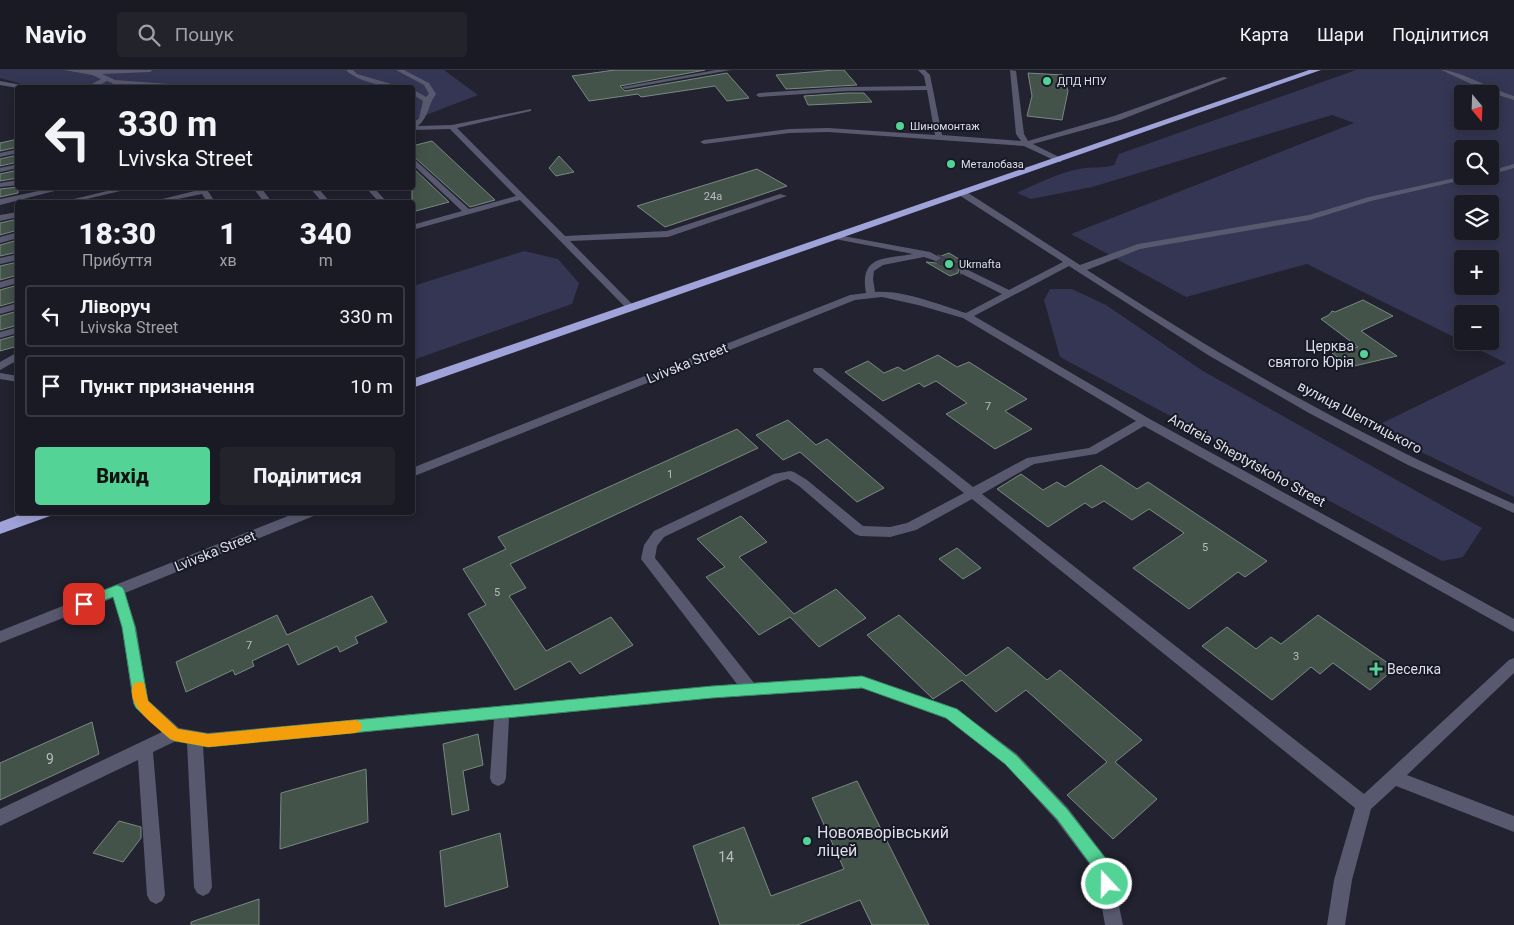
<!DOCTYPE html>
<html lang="uk">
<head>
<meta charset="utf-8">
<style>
	body { margin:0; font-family:Roboto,sans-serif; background:#23232c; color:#f1f3f6; height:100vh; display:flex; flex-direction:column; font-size:19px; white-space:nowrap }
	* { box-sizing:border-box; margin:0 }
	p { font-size:16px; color:#9fa1a6 }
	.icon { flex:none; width:28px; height:28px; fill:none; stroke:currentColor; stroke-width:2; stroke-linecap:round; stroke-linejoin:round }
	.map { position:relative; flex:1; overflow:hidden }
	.sheet { position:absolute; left:15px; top:130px; width:400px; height:315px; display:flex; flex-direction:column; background:#1a1a24; border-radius:5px; box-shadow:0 2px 12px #0003,0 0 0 1px #383841 }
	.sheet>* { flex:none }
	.hud { position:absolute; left:15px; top:15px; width:400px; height:105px; border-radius:5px; box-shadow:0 2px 12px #0003,0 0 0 1px #383841; background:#1a1a24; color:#f1f3f6; overflow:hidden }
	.needle { width:32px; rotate:161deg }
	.tools { position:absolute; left:1454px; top:15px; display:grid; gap:10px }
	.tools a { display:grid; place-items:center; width:45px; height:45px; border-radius:5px; background:#1a1a24; box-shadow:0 2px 12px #0003,0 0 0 1px #383841; font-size:25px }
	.pin { position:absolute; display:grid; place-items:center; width:42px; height:42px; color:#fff; margin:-21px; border-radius:10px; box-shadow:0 2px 8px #0006 }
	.me { position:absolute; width:55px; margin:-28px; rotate:339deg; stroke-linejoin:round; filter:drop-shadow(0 0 4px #0008) }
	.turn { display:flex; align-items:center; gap:18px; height:105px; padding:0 20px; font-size:22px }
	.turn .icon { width:65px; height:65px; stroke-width:2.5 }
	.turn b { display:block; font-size:35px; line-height:42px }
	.eta { display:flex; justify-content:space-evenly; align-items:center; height:85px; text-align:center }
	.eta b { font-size:30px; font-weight:800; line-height:35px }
	.action { display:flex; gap:10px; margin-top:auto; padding:10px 20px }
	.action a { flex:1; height:58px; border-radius:5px; background:#53d396; color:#111; font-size:20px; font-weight:800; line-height:58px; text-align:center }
	.action a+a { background:#23232c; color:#f1f3f6 }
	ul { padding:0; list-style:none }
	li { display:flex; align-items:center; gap:15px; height:62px; margin:0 10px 8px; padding:0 10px; border:2px solid #383841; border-radius:5px }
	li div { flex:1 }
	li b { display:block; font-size:19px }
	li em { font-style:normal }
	header { display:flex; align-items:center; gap:30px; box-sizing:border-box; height:70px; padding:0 25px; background:#1a1a24; border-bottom:1px solid #383841 }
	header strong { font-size:24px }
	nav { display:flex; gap:28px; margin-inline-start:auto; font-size:18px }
	.search { width:350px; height:45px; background:#23232c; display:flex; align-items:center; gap:12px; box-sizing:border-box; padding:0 18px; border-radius:5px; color:#9fa1a6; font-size:19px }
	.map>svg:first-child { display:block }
	.green { fill:#343653; fill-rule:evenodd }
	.building { fill:#43534a; stroke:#788a7f }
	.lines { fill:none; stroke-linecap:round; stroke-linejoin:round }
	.minor-tunnel { stroke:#3e3e4c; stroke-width:9; stroke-dasharray:9 5; stroke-linecap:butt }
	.minor { fill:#58596f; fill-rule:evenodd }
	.highway { fill:#a0a3d9; fill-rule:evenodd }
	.route { fill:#53d396; stroke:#368962 }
	.slow { fill:#f59e0b }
	.poi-dot { fill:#53d396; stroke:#181926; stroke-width:2 }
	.labels { text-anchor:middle; stroke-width:4; stroke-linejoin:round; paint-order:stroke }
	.far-poi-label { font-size:11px; fill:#dedfe8; stroke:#181926; text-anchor:start }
	.number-label { font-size:11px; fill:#b7bcc0 }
	.poi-label { font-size:14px; fill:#dedfe8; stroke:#181926; text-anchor:end }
	.street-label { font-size:14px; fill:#dedfe8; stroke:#181926 }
	.near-number-label { font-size:14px; fill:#b7bcc0 }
	.near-poi-label { font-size:16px; fill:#dedfe8; stroke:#181926; text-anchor:start }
</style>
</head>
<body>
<header>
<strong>Navio</strong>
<div class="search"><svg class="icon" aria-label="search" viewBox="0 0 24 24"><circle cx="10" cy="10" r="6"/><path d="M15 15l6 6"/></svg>Пошук</div>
<nav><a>Карта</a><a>Шари</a><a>Поділитися</a></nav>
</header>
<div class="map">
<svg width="1514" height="855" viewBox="0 0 1514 855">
	<rect width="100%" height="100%" fill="#222230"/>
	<path class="green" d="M0 0H444L478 25 413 50 412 18H36L0 8Z
		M1356 0H1514V427L1421 382 1382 353 1506 293 1307 194 1186 227 1071 164 1354 53 1332 45 1092 117 1031 129 1017 123C1036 114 1058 103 1079 99 1092 96 1101 99 1114 95L1119 84ZM1462 24H1490V51H1462ZM1462 79H1490V106H1462ZM1462 134H1490V161H1462ZM1462 189H1490V216H1462ZM1462 244H1490V271H1462Z
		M524 181 558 189 579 213 572 234 413 290V216Z
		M1050 219H1072L1106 235 1203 301 1482 458 1463 487 1442 491 1060 287 1044 230Z"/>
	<path class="building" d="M615 0H705L620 16 625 21 727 3 749 28 727 31 715 16 641 27 638 24 589 31 572 6Z
		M834 0H844L857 15 786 19 776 5Z
		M1028 3 1063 5 1068 21 1062 50 1027 46 1032 26Z
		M848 23H864L872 32 808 35 804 26Z
		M18 69V77L0 81V73Z
		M432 71 495 130 470 137 412 85V76Z
		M18 85V92L0 96V89Z
		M559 86 574 102 556 106 549 98Z
		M412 97 449 132 412 142Z
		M757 99 787 116 665 157 637 136Z
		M18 100V108L0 111V104Z
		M18 117V123L0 127V119Z
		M18 149V160L0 165V153Z
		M18 170V182L0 186V175Z
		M949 183 972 197H960L958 203 950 206 926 192 937 193 943 189 941 186Z
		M18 192V205L0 210V196Z
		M18 215V231L0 236V220Z
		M1363 230 1393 246 1361 261 1397 286 1350 297 1332 283 1358 277 1321 249 1329 245 1332 241 1335 242Z
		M18 241V255L0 260V246Z
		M18 265V276L0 281V270Z
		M938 285 957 297 969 292 1027 329 1005 341 1032 359 995 379 946 344 967 333 936 311 924 317 919 313 883 331 845 302 868 291 884 303 898 297 904 301Z
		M788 350 816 375 827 369 884 418 857 432 800 382 783 390 756 365Z
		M737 359 758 378 510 494 526 518 509 526 546 581 611 547 633 575 580 604 570 591 515 620 468 544 486 535 463 499 506 479 498 467Z
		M1101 395 1137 419 1148 412 1267 491 1245 507 1238 502 1189 539 1133 498 1184 463 1149 439 1132 450 1104 431 1092 438 1085 433 1048 457 997 419 1021 404 1043 420 1057 412 1065 417Z
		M741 446 767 472 739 487 794 544 836 519 866 548 819 577 790 547 759 565 706 507 725 497 697 469Z
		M957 478 981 498 963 509 939 489Z
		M372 526 387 552 355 567 358 573 340 582 337 576 298 595 288 574 252 591 254 596 235 605 233 600 186 622 176 592 277 545 287 565Z
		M899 545 966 606 1008 577 1047 610 1060 600 1142 670 1115 692 1157 729 1113 769 1067 725 1107 692 1026 620 996 642 962 610 933 629 867 565Z
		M1318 545 1395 598 1370 620 1333 593 1320 604 1311 597 1272 630 1202 576 1227 557 1256 579 1271 567 1281 574Z
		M92 652 99 684 0 730V693Z
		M478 664 483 695 463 701 469 740 452 745 443 674Z
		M366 699 368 752 280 779 281 723Z
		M857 711 929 855H872L860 830 797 855H720L693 776 744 757 771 826 844 799 812 728Z
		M119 751 141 757V768L123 792 93 783Z
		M500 763 508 817 445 837 440 781Z
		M259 829V855H191V852Z"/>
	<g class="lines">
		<path class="minor-tunnel" d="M936 188 963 201"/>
		<path class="minor" d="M64 0H153L150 2 102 4 115 10 182 15 283 18H161L114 14 107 11 98 16 100 18H90V15L101 9 92 5Z
			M346 0H353L357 4 405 18C389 18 357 12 346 0Z
			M396 0H404L429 13 436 24C428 34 429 47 418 56L452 55 531 39V41L457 58 565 166 667 161 780 124 787 126 668 167 570 171 636 238 634 240H628L520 130 412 160V155L462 141 412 94V87L469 139 516 126 450 59 412 60V53L419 48 423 31 412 24V19L426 27 429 24 424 15Z
			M716 0H731L625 19 622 17Z
			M918 0H925L930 5 942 65 1021 71 1016 64 1010 0 1016 1 1024 64 1028 71 1114 46 1223 7 1228 8 1120 50 1033 74 1061 88V92H1058L1024 76 828 62 789 63 704 74 700 72 704 70 789 59 828 58 935 65 927 20 848 21 759 27 756 25 759 23 848 17 926 16 924 6Z
			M1441 0C1459 0 1493 20 1514 26V30L1491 23Z
			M0 11 27 16 30 18H18L0 15Z
			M18 79V83L0 87V83Z
			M18 94V98L0 102V98Z
			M1514 94V98L1490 105V101Z
			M1464 106H1480L1371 131 1310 150 1140 179 1087 200C1162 248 1238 296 1317 338 1381 373 1447 404 1514 434V443L1408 395 1309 343 1208 285 1069 196 974 246 1148 348 1514 549V562L1144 356 1096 384 1034 394 982 424 1364 724 1509 590 1514 588V603L1407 705 1514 746V762L1396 716 1371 739 1352 810 1345 855H1327L1334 810 1355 738 972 429 916 460 890 467 860 466 855 464 799 416 788 409 781 411 664 467 657 476 655 488 754 613 863 606 957 639 1017 684 1068 738 1110 793 1123 855H1105L1096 803 1056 750 1005 694 947 649 863 618 712 628 509 648 506 708 504 713 498 716 492 713 490 708 494 649 203 676 212 817 209 823 203 826 197 823 194 817 187 673 176 671 153 682 165 825 162 831 156 834 150 831 147 825 138 690 0 756V739L162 662 136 638 133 633 122 557 113 528 0 573V561L298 442H318L316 445 125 523 136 557 148 630 179 658 208 663 737 614 641 489 644 475 654 461 774 404 790 401 794 402 807 410 863 456 890 457 907 453 964 423 814 302 813 300 814 298H822L973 417 1027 388 1089 378 1136 351 963 248 918 235 882 227 855 230 412 407V398L850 225 866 223C859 185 885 189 913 184L835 169 831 166 832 164 930 182 941 188 936 191 924 187 883 195 874 201 873 209 875 222C900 219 942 235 966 243L1002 224 960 203V199H966L1009 220 1063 192 959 125V121H965L1080 195 1138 174 1309 145 1369 127Z
			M18 110V115L0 117V113Z
			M53 118H66L0 135V129Z
			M120 118H133L74 132H61Z
			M198 118H206L215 132H207L202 124 163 132H150L199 120Z
			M253 118H261L272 132H264Z
			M310 118H318L330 132H322Z
			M366 118H374L387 132H379Z
			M18 142V147L0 151V145Z
			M18 162V168L0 173V167Z
			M18 184V190L0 194V188Z
			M18 207V213L0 218V212Z
			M18 233V239L0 244V238Z
			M18 257V263L0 268V262Z
			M18 282V290L0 300V292Z
			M0 303 18 306V312L0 309Z"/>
		<path class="highway" d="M1309 0H1321L412 318V309Z
			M27 442H52L50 446 0 464V452Z"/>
	</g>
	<path class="route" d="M117 515 122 517 124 520 135 557 148 631 178 659 208 664 712 616 862 606 957 639 1016 685 1067 739 1110 794 1115 814 1113 820 1107 822 1101 820 1097 803 1057 749 1005 694 946 648 862 618 712 628 208 677 175 671 170 669 136 638 134 634 122 557 113 527 84 538 79 537 77 534 79 530Z"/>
	<path class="slow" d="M139 612 144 613 148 631 178 659 208 664 355 650 360 652 362 656 360 661 355 663 208 677 175 671 170 669C156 656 123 635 134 613Z"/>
	<g class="poi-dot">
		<circle cx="1047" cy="11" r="5"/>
		<circle cx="900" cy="56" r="5"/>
		<circle cx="951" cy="94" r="5"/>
		<circle cx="949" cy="194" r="5"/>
		<circle cx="1364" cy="284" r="5"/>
		<path d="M1373.5 591.5h5v5h5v5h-5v5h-5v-5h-5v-5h5z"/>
		<circle cx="807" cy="771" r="5"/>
	</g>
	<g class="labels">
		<g class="far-poi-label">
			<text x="1057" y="15">ДПД НПУ</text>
			<text x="910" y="60">Шиномонтаж</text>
			<text x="961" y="98">Металобаза</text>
			<text x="959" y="198">Ukrnafta</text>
		</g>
		<g class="number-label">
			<text x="713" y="130">24а</text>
			<text x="988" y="340">7</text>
			<text x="670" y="408">1</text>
			<text x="1205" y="481">5</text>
			<text x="497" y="526">5</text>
			<text x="249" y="579">7</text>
			<text x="1296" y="590">3</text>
		</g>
		<g class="poi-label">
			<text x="1354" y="281">Церква<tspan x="1354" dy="16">святого Юрія</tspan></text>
			<text x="1387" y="604" text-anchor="start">Веселка</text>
		</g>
		<g class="street-label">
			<text transform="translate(687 293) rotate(-22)" y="5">Lvivska Street</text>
			<text transform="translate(1360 347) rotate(28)" y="5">вулиця Шептицького</text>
			<text transform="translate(1247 390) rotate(29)" y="5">Andreia Sheptytskoho Street</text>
			<text transform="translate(215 481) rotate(-22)" y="5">Lvivska Street</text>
		</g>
		<g class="near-number-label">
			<text x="50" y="694">9</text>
			<text x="726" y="792">14</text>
		</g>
		<g class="near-poi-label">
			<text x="817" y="768">Новояворівський<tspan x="817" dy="18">ліцей</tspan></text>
		</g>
	</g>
</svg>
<div class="tools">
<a><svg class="needle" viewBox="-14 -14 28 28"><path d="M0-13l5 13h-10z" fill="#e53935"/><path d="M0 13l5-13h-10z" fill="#9fa1a6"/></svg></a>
<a><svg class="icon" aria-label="search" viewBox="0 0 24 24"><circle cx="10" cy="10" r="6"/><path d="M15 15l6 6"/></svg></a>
<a><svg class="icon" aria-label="layers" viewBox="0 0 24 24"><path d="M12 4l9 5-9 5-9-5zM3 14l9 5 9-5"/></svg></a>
<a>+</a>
<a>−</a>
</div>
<div class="pin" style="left:84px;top:534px;background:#d93025"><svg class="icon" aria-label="arrive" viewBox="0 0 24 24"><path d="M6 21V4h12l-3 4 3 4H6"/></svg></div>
<svg class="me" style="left:1107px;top:814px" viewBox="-20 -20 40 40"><circle r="17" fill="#53d396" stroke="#fff" stroke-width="3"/><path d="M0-11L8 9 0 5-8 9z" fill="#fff"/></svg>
<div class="hud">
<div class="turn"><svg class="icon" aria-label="left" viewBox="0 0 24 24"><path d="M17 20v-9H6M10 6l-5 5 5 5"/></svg><div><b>330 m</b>Lvivska Street</div></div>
</div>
<section class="sheet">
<div class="eta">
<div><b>18:30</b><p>Прибуття</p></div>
<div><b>1</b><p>хв</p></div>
<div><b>340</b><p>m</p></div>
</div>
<ul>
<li><svg class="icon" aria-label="left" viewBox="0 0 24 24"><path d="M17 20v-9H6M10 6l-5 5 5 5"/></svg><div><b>Ліворуч</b><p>Lvivska Street</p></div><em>330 m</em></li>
<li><svg class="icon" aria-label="arrive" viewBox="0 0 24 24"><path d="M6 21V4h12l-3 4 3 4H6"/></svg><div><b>Пункт призначення</b></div><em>10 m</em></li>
</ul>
<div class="action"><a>Вихід</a><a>Поділитися</a></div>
</section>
</div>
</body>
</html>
